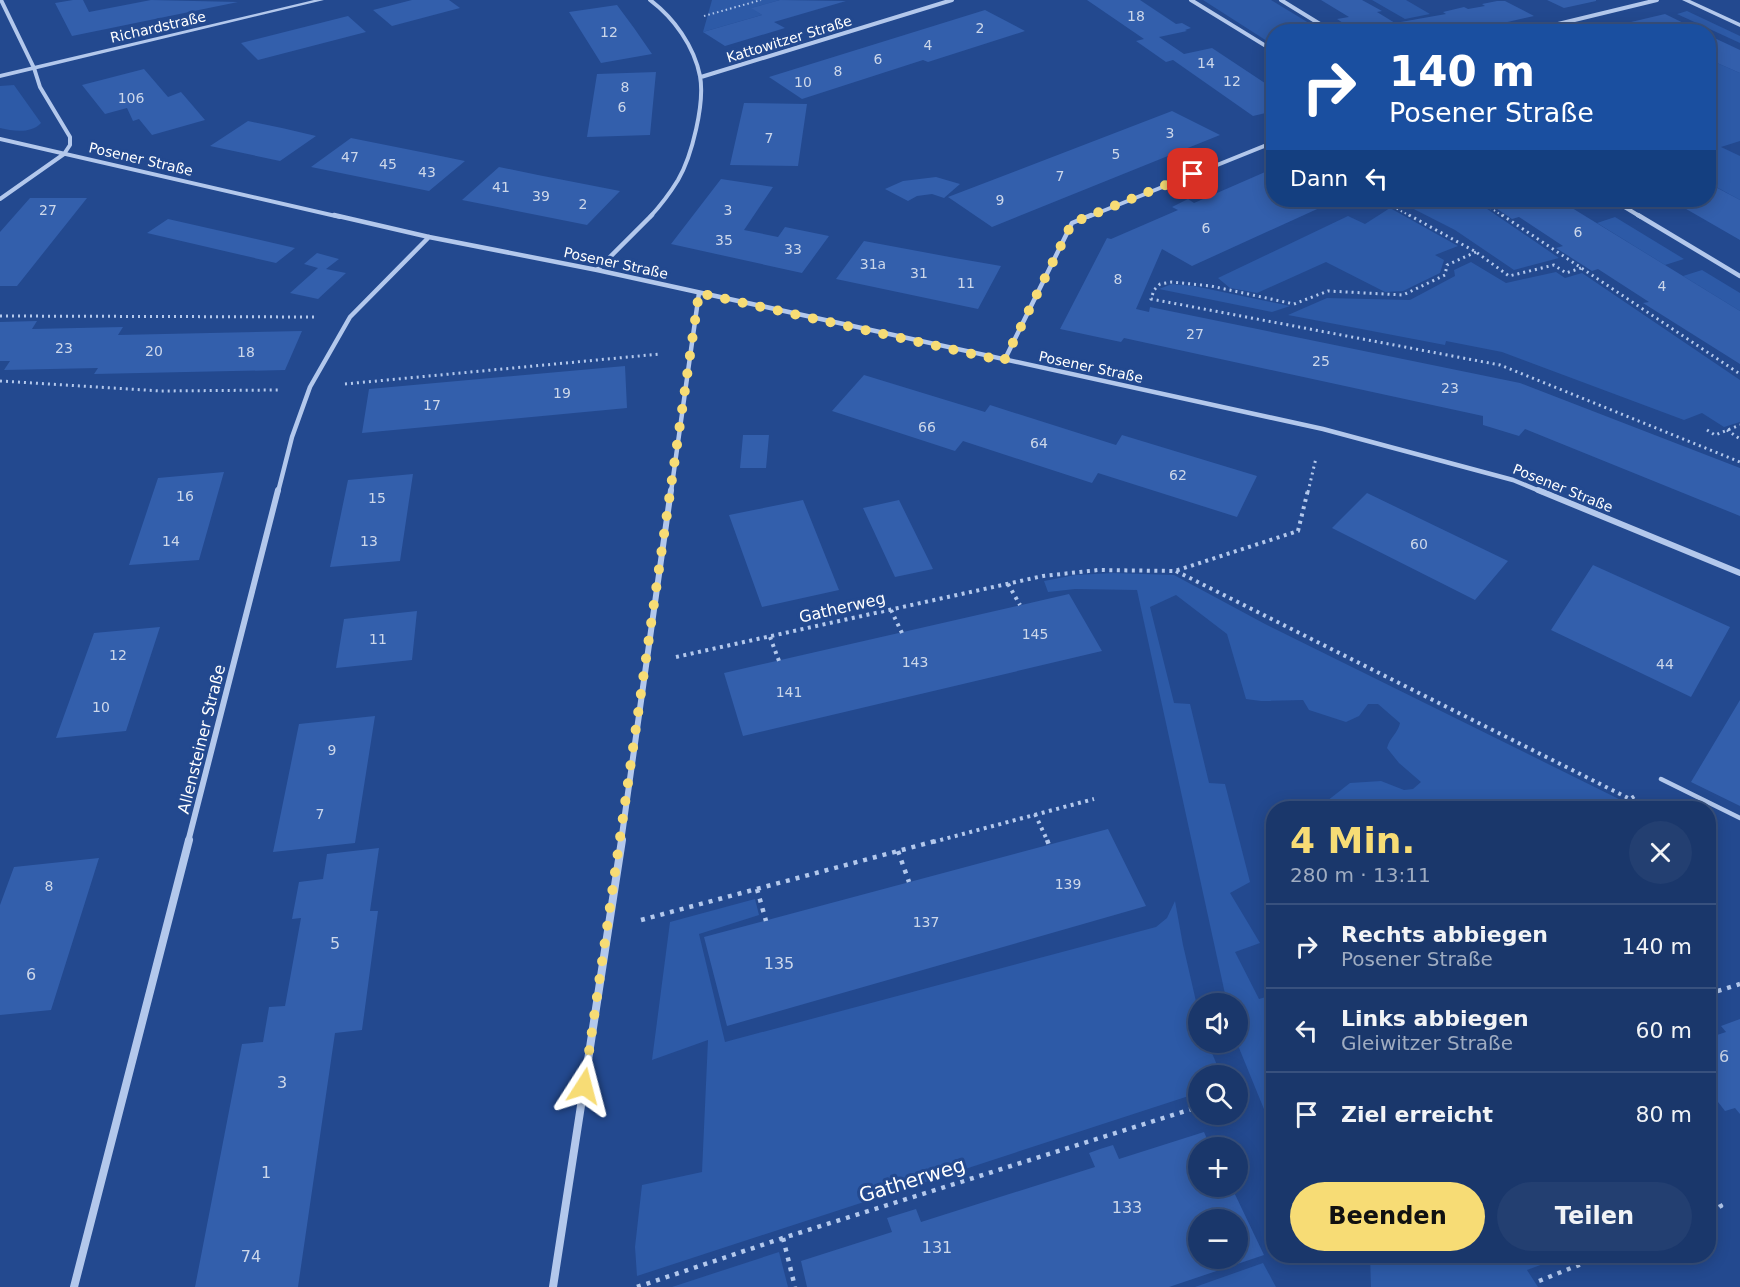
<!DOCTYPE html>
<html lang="de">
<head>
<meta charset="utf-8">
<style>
	body { margin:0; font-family:"DejaVu Sans",sans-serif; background:#233f71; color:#f1f3f6; height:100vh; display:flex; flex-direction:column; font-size:22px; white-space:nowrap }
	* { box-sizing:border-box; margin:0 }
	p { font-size:20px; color:#9facc1 }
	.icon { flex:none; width:33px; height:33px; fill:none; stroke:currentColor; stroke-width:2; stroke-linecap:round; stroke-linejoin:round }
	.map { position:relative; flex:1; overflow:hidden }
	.side { position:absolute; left:1266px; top:801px; width:450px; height:462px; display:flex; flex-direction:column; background:#1a376b; border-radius:24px; box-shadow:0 3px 15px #0003,0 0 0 2px #38517e }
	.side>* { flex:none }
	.guide { position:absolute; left:1266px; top:24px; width:450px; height:183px; border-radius:24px; box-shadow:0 3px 15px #0003,0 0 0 2px #38517e; background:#1a4fa0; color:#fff; overflow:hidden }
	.fabs { position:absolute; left:1188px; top:993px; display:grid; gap:12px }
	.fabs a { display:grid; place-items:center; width:60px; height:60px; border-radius:50%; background:#1a376b; box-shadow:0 3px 15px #0003,0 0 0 2px #38517e; font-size:30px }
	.pin { position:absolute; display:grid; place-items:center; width:51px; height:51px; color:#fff; margin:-26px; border-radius:12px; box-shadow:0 3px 9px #0006 }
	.me { position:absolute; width:66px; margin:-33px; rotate:9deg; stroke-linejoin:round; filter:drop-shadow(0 0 4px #0008) }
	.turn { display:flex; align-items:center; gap:21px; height:126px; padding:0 24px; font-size:27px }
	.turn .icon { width:78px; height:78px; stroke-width:2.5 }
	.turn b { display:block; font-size:42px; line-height:51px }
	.then { display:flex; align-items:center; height:57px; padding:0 24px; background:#0003; gap:12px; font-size:22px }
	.round { display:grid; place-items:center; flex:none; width:63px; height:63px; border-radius:32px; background:#233f71 }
	.headline { display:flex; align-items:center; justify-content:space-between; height:102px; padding:0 24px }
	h1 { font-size:36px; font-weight:700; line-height:45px; color:#f7dc75 }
	.cta { display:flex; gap:12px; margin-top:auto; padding:12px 24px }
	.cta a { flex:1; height:69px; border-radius:36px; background:#f7dc75; color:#111; font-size:24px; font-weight:700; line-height:69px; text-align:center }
	.cta a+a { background:#233f71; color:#f1f3f6 }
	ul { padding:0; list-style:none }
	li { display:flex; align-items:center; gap:18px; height:84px; padding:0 24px; border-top:2px solid #38517e }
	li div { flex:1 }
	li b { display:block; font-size:22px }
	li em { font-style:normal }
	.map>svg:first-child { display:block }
	.green { fill:#2d5aa7 }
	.building { fill:#335fac; fill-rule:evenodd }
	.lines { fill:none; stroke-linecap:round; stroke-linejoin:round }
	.path-far3 { stroke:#b3c8ec; stroke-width:2; stroke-dasharray:1.5 3; stroke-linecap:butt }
	.path-far2 { stroke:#b3c8ec; stroke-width:3; stroke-dasharray:2 4; stroke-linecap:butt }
	.path-far1 { stroke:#b3c8ec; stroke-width:4; stroke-dasharray:3 4.5; stroke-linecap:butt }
	.path { stroke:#b3c8ec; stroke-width:4.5; stroke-dasharray:4 6; stroke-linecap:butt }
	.service { stroke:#b3c8ec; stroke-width:4.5 }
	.minor-far3 { stroke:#b3c8ec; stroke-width:4 }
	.minor-far2 { stroke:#b3c8ec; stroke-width:4.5 }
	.minor-far1 { stroke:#b3c8ec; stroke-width:6 }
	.minor { stroke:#b3c8ec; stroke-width:8 }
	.tertiary { fill:#b3c8ec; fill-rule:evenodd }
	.route { stroke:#f7dc75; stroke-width:10; stroke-dasharray:0 18 }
	.labels { text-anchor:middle; stroke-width:6; stroke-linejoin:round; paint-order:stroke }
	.number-label { font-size:14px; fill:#ccd7ea }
	.far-street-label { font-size:14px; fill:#fff; stroke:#23498f }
	.street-label { font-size:16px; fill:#fff; stroke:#23498f }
	.near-number-label { font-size:16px; fill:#ccd7ea }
	.near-street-label { font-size:20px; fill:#fff; stroke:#23498f }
</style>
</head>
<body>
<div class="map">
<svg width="1740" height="1287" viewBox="0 0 1740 1287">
	<rect width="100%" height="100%" fill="#23498f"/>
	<path class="green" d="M712 0H780L752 8 762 15 703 32Z
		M1203 0H1271L1322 31 1274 32 1273 45Z
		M1372 0H1406L1430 14 1405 19Z
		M1687 11 1740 36V43L1677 14Z
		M1708 59 1740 73V141L1721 147 1740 156V200L1709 183Z
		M14 85 41 123C31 134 13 131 0 128V86Z
		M1396 200H1474L1559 258 1514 270 1455 230Z
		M1390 208 1458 246 1435 255 1444 260 1440 273 1403 291 1385 292 1326 262 1257 293 1230 288 1218 278 1348 216 1365 224Z
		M1615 217 1684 259 1665 265 1597 223Z
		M1471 262 1506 283 1556 272 1565 278 1582 273 1740 380V422L1724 427 1702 413 1684 420 1502 352 1446 341 1445 345 1288 315 1327 298 1410 300 1455 276 1454 270Z
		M1702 270 1740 293V311L1683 276Z
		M1172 284 1194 286 1290 306 1272 312 1159 289Z
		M1113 573 1174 575 1265 624 1637 808H1290L1288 801H1327L1350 783 1381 781 1404 790 1413 789 1421 782 1399 763 1387 748C1390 737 1398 733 1400 723L1378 704H1368L1359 716 1346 722 1309 710 1303 700 1261 701 1246 699 1227 634 1176 595 1150 607 1174 703 1190 704 1209 783 1225 784 1250 882 1230 893 1260 943 1235 952 1259 999 1273 995 1274 1118 1268 1119 1237 1043 1238 1004 1227 1003 1137 590 1075 589 1048 592 1044 581 1075 575Z
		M755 899 759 915 699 934 725 1042 1156 927 1167 918 1175 901 1183 945 1198 1010V1042L1208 1043 1221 1075 1198 1076V1093L637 1276 635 1247 642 1185 702 1172 708 1040 652 1060 670 922Z
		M779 1252 788 1287H672Z
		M1370 1256H1565L1527 1270 1538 1287H1371Z
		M1263 1263 1276 1287H1195Z"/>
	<path class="building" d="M73 0H83L89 12 151 0 238 2 72 36 55 3Z
		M412 0H449L460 8 392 26 373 10Z
		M780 0 846 1 774 22 785 28 725 46 703 32 762 15 751 8Z
		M1087 0H1140L1176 24 1182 23 1191 28 1185 30 1187 31 1159 37 1184 54 1212 48 1274 89V111L1253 116 1173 60 1166 62 1136 41 1144 39Z
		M1321 0H1362L1382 11 1377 12 1395 23 1446 14 1443 12 1464 7 1468 9 1485 6 1482 4 1497 1H1505L1534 16 1464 32H1357L1337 19 1349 17Z
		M1547 0H1596V1L1564 8Z
		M617 5 634 28 652 54 601 63 569 12Z
		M985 10 1025 31 928 62 923 60 802 99 769 77Z
		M1665 14 1702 32 1597 30Z
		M348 16 366 32 258 60 241 43Z
		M1708 35 1740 50V73L1708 59Z
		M144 69 168 97 181 92 205 120 152 135 139 119 133 121 127 108 105 114 82 85Z
		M656 72 650 135 587 137 597 74Z
		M744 103 807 104 798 166 730 165Z
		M1172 111 1220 135 992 227 948 197Z
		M248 121 282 128 316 136 280 161 210 146Z
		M351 138 426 153 465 161 429 191 311 167Z
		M499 167 538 175 620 191 587 225 462 200Z
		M1274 168V200H1337L1192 266 1162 249 1136 309 1149 312 1150 307 1520 383 1740 468V516L1525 429 1519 436 1483 425V416L1124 338 1121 342 1060 329 1107 238 1111 239 1178 210 1172 207 1188 199 1194 203Z
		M936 177 960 184 944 198 932 194 917 196 908 201 885 189 903 181Z
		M721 179 773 187 744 230 778 237 785 227 829 236 802 273 671 244Z
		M1708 183 1740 200V240L1674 202 1661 205 1651 200H1708Z
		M30 198H87L17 286H0V232Z
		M1484 200H1559L1740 311V364L1643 303 1649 302 1598 269 1592 271 1556 248 1563 246 1519 217 1512 219Z
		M168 219 243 236 295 248 276 263 147 233Z
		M864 241 955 258 1001 266 978 309 836 279Z
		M317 253 339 259 326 269 346 273 318 299 290 293 318 268 304 264Z
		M37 321 32 329 123 327 118 335 302 331 285 370 94 374 98 368 4 370 10 361H0V322Z
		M625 366 627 408 362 433 369 389Z
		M864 375 985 412 990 405 1116 445 1122 435 1257 476 1237 517 1098 473 1092 483 963 441 955 451 832 411Z
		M743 435H769L766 468H740Z
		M224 472 199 560 129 565 158 478Z
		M413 474 400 561 330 567 348 480Z
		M1367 493 1508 561 1475 600 1332 528Z
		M803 500 839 590 762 607 729 515Z
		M899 500 933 569 895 577 863 508Z
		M1593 565 1730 627 1691 697 1551 630Z
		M1069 594 1102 651 743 736 724 673Z
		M417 611 412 660 336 668 344 619Z
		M160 627 126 731 56 738 94 633Z
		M1740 700V806L1691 782Z
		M375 716 355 843 273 852 299 724Z
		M1108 829 1146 906 727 1026 704 937Z
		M379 848 370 911H378L362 1030 335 1033 298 1287H195L242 1044 263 1042 269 1007 285 1006 301 918 292 919 299 882 323 879 327 854Z
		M99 858 51 1010 0 1015V905L14 867Z
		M1740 1019V1114L1735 1108 1725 1111 1708 1089 1717 1085 1708 1074V1038L1726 1032 1721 1026Z
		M1204 1132 1211 1148H1198V1186H1231L1264 1255 1169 1287H807L801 1261 892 1232 887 1218 916 1209 921 1222 1095 1167 1089 1153 1100 1149 1113 1145 1119 1159ZM1198 1220H1238V1258H1198Z"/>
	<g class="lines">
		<path class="path-far3" d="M704 16 761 0
			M1381 200 1412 217
			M1479 200 1504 217"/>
		<path class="path-far2" d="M1409 215 1476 252 1509 276 1554 265 1566 273 1581 268
			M1502 215 1740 374
			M1476 252 1447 265 1445 275 1403 295 1328 291 1294 304 1211 286 1172 282 1160 284 1154 290 1151 299 1500 365 1740 462
			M0 316 317 317
			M0 381 161 391 278 390
			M345 384 660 354
			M1707 430 1715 435 1740 425
			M1727 430 1740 439
			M1308 492 1316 458"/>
		<path class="path-far1" d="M1176 571 1630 799 1638 794
			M1008 584 1020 605
			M891 610 902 633
			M770 637 779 661
			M676 657 1043 576 1098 570 1175 571 1298 531 1308 490
			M1035 814 1048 842
			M933 842 1094 799"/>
		<path class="path" d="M1047 840 1049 845
			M898 851 909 882
			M757 889 766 921
			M641 920 939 840
			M1708 994 1740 984
			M1708 1188 1721 1206 1708 1211
			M783 1238 795 1287
			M1539 1281 1601 1256
			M637 1287 783 1238 1198 1107"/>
		<path class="service" d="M1661 779 1740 818"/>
		<path class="minor-far3" d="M650 0C674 18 694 46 700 76 705 103 692 156 678 180 670 193 661 205 650 217
			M1191 0 1274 51
			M1281 0 1333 32
			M1525 32 1657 0
			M701 77 952 0
			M0 139 340 217
			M0 199 64 154 70 145V137L40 87 34 68 1 0
			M1613 200 1641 217
			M1088 217 1274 142"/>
		<path class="minor-far2" d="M334 215 429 237 597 270 1323 429 1513 480 1542 492
			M1638 215 1740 276
			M597 270 652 215
			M1004 361 1072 223 1091 215
			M278 492 292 437 310 387 350 317 429 237
			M671 492 699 293"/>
		<path class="minor-far1" d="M1538 490 1740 573
			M188 842 278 490
			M621 842 671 490"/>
		<path class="minor" d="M74 1287 189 840
			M553 1287 622 840"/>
		<path class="tertiary" d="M314 0H324L0 78V74Z
			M1682 0H1690L1740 23V27Z"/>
	</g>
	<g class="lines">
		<path class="route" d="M584 1086 699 293 1004 361 1072 223 1193 174"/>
	</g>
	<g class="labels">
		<g class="number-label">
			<text x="1136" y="21">18</text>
			<text x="980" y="33">2</text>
			<text x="609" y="37">12</text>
			<text x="928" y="50">4</text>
			<text x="878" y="64">6</text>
			<text x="1206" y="68">14</text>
			<text x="838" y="76">8</text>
			<text x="1232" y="86">12</text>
			<text x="803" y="87">10</text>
			<text x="625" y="92">8</text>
			<text x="131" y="103">106</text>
			<text x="622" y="112">6</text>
			<text x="1170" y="138">3</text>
			<text x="769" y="143">7</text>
			<text x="1116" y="159">5</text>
			<text x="350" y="162">47</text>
			<text x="388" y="169">45</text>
			<text x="427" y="177">43</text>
			<text x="1060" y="181">7</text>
			<text x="501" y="192">41</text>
			<text x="541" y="201">39</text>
			<text x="1000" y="205">9</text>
			<text x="583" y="209">2</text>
			<text x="48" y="215">27</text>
			<text x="728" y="215">3</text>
			<text x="1206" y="233">6</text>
			<text x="1578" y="237">6</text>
			<text x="724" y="245">35</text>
			<text x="793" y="254">33</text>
			<text x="873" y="269">31a</text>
			<text x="919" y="278">31</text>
			<text x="1118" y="284">8</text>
			<text x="966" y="288">11</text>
			<text x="1662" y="291">4</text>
			<text x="1195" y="339">27</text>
			<text x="64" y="353">23</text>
			<text x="154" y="356">20</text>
			<text x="246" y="357">18</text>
			<text x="1321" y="366">25</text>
			<text x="1450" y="393">23</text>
			<text x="562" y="398">19</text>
			<text x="432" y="410">17</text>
			<text x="927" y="432">66</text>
			<text x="1039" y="448">64</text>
			<text x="1178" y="480">62</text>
			<text x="185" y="501">16</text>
			<text x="377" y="503">15</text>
			<text x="171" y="546">14</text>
			<text x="369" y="546">13</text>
			<text x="1419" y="549">60</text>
			<text x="1035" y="639">145</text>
			<text x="378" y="644">11</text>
			<text x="118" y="660">12</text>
			<text x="915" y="667">143</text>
			<text x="1665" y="669">44</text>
			<text x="789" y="697">141</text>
			<text x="101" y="712">10</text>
			<text x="332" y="755">9</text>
			<text x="320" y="819">7</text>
			<text x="1068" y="889">139</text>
			<text x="49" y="891">8</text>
			<text x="926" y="927">137</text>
		</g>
		<g class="far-street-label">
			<text transform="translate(158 27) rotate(-13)" y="5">Richardstraße</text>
			<text transform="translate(789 39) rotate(-17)" y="5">Kattowitzer Straße</text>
			<text transform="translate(141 159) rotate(13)" y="5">Posener Straße</text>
			<text transform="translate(616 263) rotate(12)" y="5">Posener Straße</text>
			<text transform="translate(1091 367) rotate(12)" y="5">Posener Straße</text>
			<text transform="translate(1563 488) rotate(22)" y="5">Posener Straße</text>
		</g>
		<g class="street-label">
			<text transform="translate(842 607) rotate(-13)" y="6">Gatherweg</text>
			<text transform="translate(201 739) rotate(-76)" y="6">Allensteiner Straße</text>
		</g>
		<g class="near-number-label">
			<text x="335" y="949">5</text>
			<text x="779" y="969">135</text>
			<text x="31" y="980">6</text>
			<text x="1724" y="1062">6</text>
			<text x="282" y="1088">3</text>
			<text x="266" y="1178">1</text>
			<text x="1127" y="1213">133</text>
			<text x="937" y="1253">131</text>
			<text x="251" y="1262">74</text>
		</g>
		<g class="near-street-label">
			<text transform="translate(912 1180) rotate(-17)" y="7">Gatherweg</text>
		</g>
	</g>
</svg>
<div class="fabs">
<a><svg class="icon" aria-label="sound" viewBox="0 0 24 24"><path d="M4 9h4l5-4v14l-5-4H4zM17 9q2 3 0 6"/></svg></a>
<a><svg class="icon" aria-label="search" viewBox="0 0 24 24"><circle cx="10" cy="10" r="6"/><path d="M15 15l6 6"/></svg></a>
<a>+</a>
<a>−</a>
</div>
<div class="pin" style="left:1193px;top:174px;background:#d93025"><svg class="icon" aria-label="arrive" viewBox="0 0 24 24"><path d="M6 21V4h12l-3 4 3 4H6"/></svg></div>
<svg class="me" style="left:584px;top:1086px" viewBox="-20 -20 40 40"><path d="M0-17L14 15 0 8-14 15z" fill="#f7dc75" stroke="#fff" stroke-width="4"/></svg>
<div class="guide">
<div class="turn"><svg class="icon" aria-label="right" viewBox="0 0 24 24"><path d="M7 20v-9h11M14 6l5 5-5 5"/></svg><div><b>140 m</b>Posener Straße</div></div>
<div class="then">Dann<svg class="icon" aria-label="left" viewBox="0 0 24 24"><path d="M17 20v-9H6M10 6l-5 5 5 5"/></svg></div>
</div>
<section class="side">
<div class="headline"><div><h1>4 Min.</h1><p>280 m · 13:11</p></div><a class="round"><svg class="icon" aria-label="close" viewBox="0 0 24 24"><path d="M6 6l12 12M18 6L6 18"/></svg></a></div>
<ul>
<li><svg class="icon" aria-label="right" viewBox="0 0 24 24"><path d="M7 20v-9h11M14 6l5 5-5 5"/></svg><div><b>Rechts abbiegen</b><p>Posener Straße</p></div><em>140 m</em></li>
<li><svg class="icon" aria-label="left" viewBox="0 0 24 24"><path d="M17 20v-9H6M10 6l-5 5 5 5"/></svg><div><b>Links abbiegen</b><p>Gleiwitzer Straße</p></div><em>60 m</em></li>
<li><svg class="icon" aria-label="arrive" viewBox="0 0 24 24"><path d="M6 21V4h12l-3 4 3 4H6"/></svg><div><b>Ziel erreicht</b></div><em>80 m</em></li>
</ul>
<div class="cta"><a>Beenden</a><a>Teilen</a></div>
</section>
</div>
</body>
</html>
